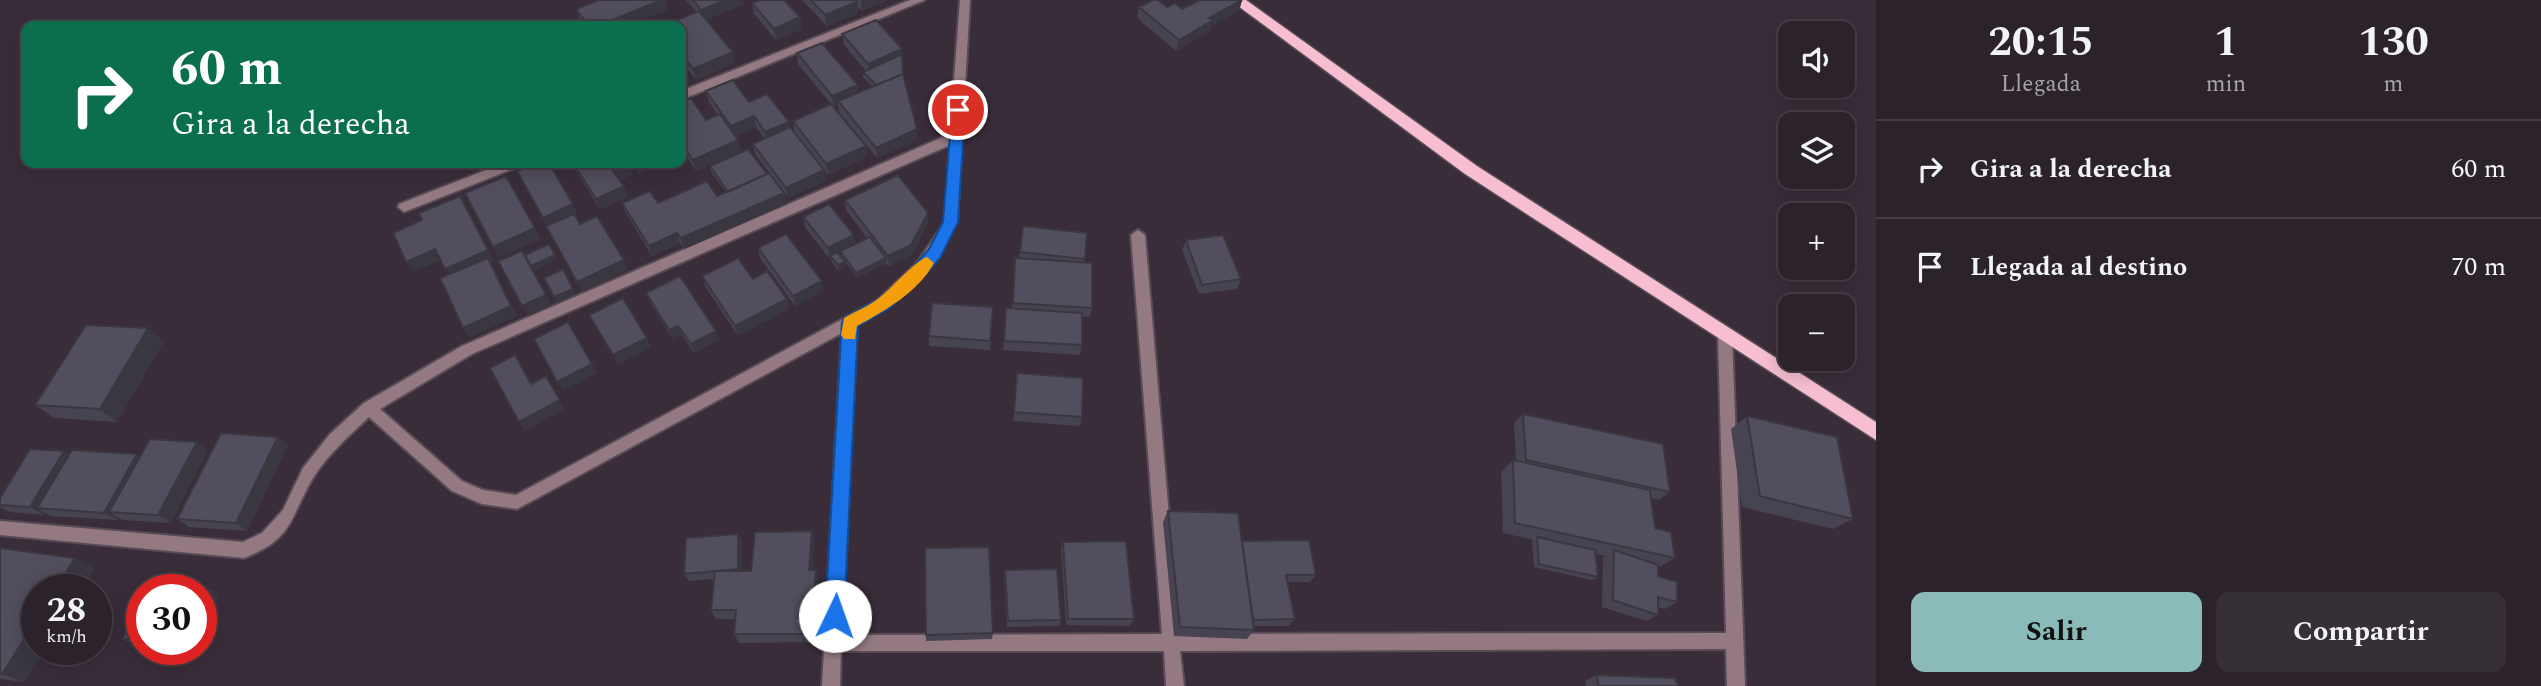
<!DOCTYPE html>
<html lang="es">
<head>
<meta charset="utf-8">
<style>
	body { margin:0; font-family:Spectral,serif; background:#372f37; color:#f1f3f6; height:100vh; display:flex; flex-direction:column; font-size:26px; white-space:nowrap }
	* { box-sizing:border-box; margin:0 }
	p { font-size:23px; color:#a6a4a9 }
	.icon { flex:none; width:38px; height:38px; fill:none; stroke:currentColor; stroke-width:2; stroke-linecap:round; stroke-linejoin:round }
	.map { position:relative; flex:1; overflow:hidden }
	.drawer { display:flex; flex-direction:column; background:#2b222b; width:665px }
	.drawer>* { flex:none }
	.top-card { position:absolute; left:21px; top:21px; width:665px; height:147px; border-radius:14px; box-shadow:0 4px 18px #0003,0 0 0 2px #473f47; background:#0b6e4f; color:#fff; overflow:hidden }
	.buttons { position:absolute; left:1778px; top:21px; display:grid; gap:14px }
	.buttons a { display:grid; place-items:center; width:77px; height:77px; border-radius:14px; background:#2b222b; box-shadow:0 4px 18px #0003,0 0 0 2px #473f47; font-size:35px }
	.speed { position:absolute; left:21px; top:574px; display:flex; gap:14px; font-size:35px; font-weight:700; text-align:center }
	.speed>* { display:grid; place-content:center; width:91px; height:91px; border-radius:50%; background:#2b222b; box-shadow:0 4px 18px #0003,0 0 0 2px #473f47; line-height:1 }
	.speed small { font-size:18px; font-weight:400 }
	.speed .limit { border:10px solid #d22; background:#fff; color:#111 }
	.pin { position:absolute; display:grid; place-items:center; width:60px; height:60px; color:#fff; margin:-30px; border:4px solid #fff; border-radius:50%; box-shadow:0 2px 7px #0007 }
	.me { position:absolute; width:77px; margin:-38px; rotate:3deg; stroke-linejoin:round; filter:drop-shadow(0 0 5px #0008) }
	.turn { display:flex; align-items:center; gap:24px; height:147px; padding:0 35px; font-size:32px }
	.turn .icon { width:91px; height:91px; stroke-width:2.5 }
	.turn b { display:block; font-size:49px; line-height:60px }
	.eta { display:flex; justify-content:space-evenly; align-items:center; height:119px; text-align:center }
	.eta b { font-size:42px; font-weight:700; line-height:49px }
	.action { display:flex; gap:14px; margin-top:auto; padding:14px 35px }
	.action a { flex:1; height:80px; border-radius:14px; background:#8bbbb9; color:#111; font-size:28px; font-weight:700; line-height:80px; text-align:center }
	.action a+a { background:#372f37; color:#f1f3f6 }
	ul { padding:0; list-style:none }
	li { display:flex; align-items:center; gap:21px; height:98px; padding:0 35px; border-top:2px solid #473f47 }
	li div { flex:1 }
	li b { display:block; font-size:26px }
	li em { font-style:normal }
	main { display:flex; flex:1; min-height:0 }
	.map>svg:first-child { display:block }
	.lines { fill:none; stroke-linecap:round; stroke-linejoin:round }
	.minor-casing { stroke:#574b56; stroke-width:4 }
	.primary-casing { stroke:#574b56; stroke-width:3 }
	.minor { fill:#947982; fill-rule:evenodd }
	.primary { fill:#f7bed1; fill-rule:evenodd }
	.wall { fill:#474350 }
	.shaded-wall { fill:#3a3741 }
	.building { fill:#534e5d; stroke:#3a3741; stroke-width:2 }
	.route { fill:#1a73e8; stroke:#114b97; stroke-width:2 }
	.slow { fill:#f59e0b }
</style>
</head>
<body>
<main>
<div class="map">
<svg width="1876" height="686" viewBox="0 0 1876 686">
	<rect width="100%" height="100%" fill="#392d39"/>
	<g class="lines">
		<defs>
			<path id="minor" d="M910 0H925L681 100V91Z
				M960 0H970L957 222C930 272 907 298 857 325L842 635 1162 634 1131 235 1138 230 1145 235 1179 634 1726 633 1718 335 1720 331H1730L1732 335 1745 686H1727L1726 649 1180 651 1184 686H1166L1164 651H841L840 686H822L842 333 517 509 482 504 452 491 369 417C349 436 328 454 313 478 289 518 295 538 244 558L0 535V521L243 542 262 533 283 510 303 468 330 434 364 403 462 346 950 134ZM950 145 945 222 917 263 878 300 516 495 483 490 462 481 380 409 472 354Z
				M504 163H522L520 166 409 210 404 212 398 207 399 204Z"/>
			<path id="primary" d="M1230 0H1246L1477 166 1876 422V440L1465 174Z"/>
		</defs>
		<use href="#minor" class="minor-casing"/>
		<use href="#primary" class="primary-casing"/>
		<use href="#minor" class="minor"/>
		<use href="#primary" class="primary"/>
	</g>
	<path class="wall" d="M599 0H665L667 10 628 26H585L580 20 576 9Z
		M686 0H743L744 4 706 20 735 63 696 80 681 61V26H670L669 23 697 12Z
		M802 0H888L862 11 858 7V13L827 26Z
		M1242 0 1239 11 1211 26 1210 31 1176 51 1137 18 1139 7H1167L1182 9Z
		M752 3 800 17 802 29 776 40 754 14Z
		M842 34 903 75 917 129V140L877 158 839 112 838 105 834 107 866 146 867 157 828 175 794 132 793 121 831 104 798 64 797 53 859 92 872 87 863 77V72L865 70 844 45Z
		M706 91 749 102 790 128 825 181 788 198 755 154 753 144 765 139 756 127 735 136 738 140 741 151 696 171 681 149V102L706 120 718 115 709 102Z
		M571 163H628L632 175 620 180 628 197 600 209Z
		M633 163H665L640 174Z
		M710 166 767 174 784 193 786 204 684 249 680 243 652 256 626 213 622 203H658L717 196 726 192 711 172Z
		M845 200 928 223 912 255 889 266 886 263 857 278 841 256V252L838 253 845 262V267L838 270 831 261V257L829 258 805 227 803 217 854 235 855 244 867 238 846 210Z
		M1023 226 1085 259 1084 262 1092 308 1090 317H1082V345L1080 355 1003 350 1006 308H1012L1014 268 1019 258Z
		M1186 240 1241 279 1237 289 1199 294 1182 250Z
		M758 248 823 291 795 306 760 258Z
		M702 276 753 279 787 299 789 309 738 336 705 286Z
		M646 293 716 331 719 340 694 353 682 335 673 340 650 302Z
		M993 307 990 350 929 346V336Z
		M148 328 164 341 117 422 54 418 35 405Z
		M1017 373 1082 417 1080 426 1013 421Z
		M1523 414 1670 492 1659 500 1651 498 1655 528 1675 558 1658 568V576L1677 602 1665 609 1658 607V615L1646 621 1602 607 1603 558 1605 556 1596 554 1598 577 1592 580 1534 567 1532 541 1533 540 1503 533 1501 472 1513 460 1516 461 1514 423Z
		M1747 416 1853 519 1833 529 1742 507 1731 429Z
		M278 437 288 445 247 531 189 527 177 519Z
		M208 450 171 523 122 520 119 518 117 520 51 516 45 513 44 515 10 512 0 507V498L70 455 140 456Z
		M1168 511 1242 541 1316 575 1310 582H1288L1295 619 1289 626H1254V630L1247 639 1174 636 1163 522Z
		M812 531 814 541 812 570H816L819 580 815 642 739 643 734 634 735 619H716L711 610 715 579 689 581 684 574 742 541V571H751Z
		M1063 542 1134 619 1130 626 1066 625 1061 549Z
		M0 548 95 568 24 682 0 679Z
		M925 548 993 633 992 639 926 641Z
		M1005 570 1061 620 1059 626 1007 627 1004 577Z
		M142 601V645H136L122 639Z
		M1596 675 1678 686H1586L1585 681Z"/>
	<path class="shaded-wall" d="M661 0H665L667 10 628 26H598Z
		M725 0H743L744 4 704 21 701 10Z
		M861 0H888L862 11Z
		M1242 0 1239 11 1211 26 1210 31 1176 51 1179 40 1209 18Z
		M857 2 858 13 827 26 825 15Z
		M800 17 802 29 776 40 774 29Z
		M902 49V60L869 75 868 64Z
		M733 52 735 63 696 80 693 69Z
		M687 71 690 82 681 86V74Z
		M858 85 859 96 838 101V105L834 107 832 96Z
		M754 116 756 127 733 136 731 126Z
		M789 122 790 132 767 142 765 132Z
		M917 129V140L877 158 876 148Z
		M738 140 741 151 696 171 693 160Z
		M866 146 867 157 828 175 826 164Z
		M636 163H665L640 174Z
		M629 164 632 175 617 181 613 171Z
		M824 170 825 181 788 198 786 188Z
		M624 186 628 197 600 209 596 199Z
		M784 193 786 204 684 249 681 238Z
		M460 196 494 260 490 262 517 316 469 338 463 328 452 278 445 269Z
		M573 204 578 215 548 228 543 218Z
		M928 213V223L912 255 889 266 888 256Z
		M535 228 541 239 499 258 493 247Z
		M677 233 680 243 652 256 649 246Z
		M854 235 855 245 829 258 828 248Z
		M435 249 442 259 414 272 406 262Z
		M555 255 557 260 534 271 552 305 528 316 522 306 531 266Z
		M886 258V264L857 278 856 273Z
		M624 260 628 270 582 292 577 282Z
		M845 262V267L838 270V265Z
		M822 281 823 291 795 306 793 296Z
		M573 289 576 294 557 303 554 297Z
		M787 299 789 309 738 336 735 326Z
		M678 326 682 335 673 340 669 330Z
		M148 328 164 341 117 422 100 409Z
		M716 331 719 340 694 353 691 344Z
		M647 338 651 347 618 365 613 355Z
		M592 364 597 373 563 391 557 382Z
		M546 376 565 409 525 431 519 422Z
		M278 437 288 445 247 531 236 523Z
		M197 442 208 450 171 523 158 515Z
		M64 451 77 459 37 508 45 513 44 515 30 507Z
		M137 454 149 462 109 512 119 518 117 520 104 513Z
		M812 531 814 541 812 580 809 570Z
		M738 534 742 541V576L738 569Z
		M75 558 95 568 81 590H55Z
		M816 570 819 580 815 642 812 634Z
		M208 587 220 594 201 634V601Z
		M37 619V649H45L24 682 2 674Z"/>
	<path class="building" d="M599 0H661L598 26H589L576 9Z
		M693 0H725L701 10Z
		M760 0H784L800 17 774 29 752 3Z
		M811 0H856L857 2 825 15Z
		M1153 0H1158L1167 7 1175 3 1182 9 1200 0H1242L1209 18 1213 20 1179 40 1139 7Z
		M699 11 733 52 693 69 681 53V47L686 45 681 39V26H671L669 23Z
		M876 20 902 49 868 64 842 34Z
		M822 43 858 85 832 96 797 53Z
		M902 54 903 74 876 85 863 72Z
		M681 63 687 71 681 74Z
		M903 74 917 129 876 148 838 101Z
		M733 80 749 102 767 94 789 122 765 132 754 116 731 126 706 91Z
		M691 98 706 120 720 114 738 140 693 160 681 143V102Z
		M831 104 866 146 826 164 793 121Z
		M790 127 824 170 786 188 753 144Z
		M748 149 767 174 728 192 710 166Z
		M538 163H549L573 204 543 218 517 171Z
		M573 163H628L629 164 613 171 624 186 596 199Z
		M769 173 784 193 681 238 677 233 649 246 622 203 650 191 658 203 707 181 717 196Z
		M898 175 928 213 911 245 888 256 845 200Z
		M506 176 535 228 493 247 465 193Z
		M460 196 488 250 445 269 435 249 406 262 393 233 422 220 419 213Z
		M829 204 854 235 828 248 803 217Z
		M574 214 580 224 597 216 624 260 577 282 546 226Z
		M1023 226 1087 233 1085 259 1020 252Z
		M786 234 822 281 793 296 758 248Z
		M1223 235 1241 279 1202 285 1186 240Z
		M870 237 886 258 856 273 840 251Z
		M549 244 555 255 531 266 525 255Z
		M522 251 546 295 522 306 498 261Z
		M837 252 845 262 838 265 830 256Z
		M488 258 511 306 463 328 440 278Z
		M738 258 753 279 767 271 787 299 735 326 702 276Z
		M1015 258 1092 263V308L1013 303Z
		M563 269 573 289 554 297 544 278Z
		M680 276 716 331 691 344 678 326 669 330 646 293Z
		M623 298 647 338 613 355 589 315Z
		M932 303 993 307 990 341 929 336Z
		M1006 308 1082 313V345L1004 341Z
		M568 322 592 364 557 382 534 339Z
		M86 325 148 328 100 409 35 405Z
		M515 355 531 384 546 376 560 400 519 422 490 368Z
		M1017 373 1083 378 1082 417 1014 412Z
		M1523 414 1663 444 1670 492 1526 460Z
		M1747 416 1837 437 1853 519 1760 496Z
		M221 433 278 437 236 523 177 519Z
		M150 439 197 442 158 515 109 512Z
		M30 449 64 451 30 507 0 505V498Z
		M72 450 137 454 104 513 37 508Z
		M1513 460 1650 490 1655 528 1671 532 1675 558 1515 523Z
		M1168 511 1238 513 1254 630 1180 627Z
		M812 531 809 570H816L812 634H734L736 610H711L715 571H751L755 532Z
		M738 534V569L684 574 686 538Z
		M1537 537 1595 550 1598 577 1539 564Z
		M1309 540 1316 575H1286L1295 619 1253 620 1242 541Z
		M1126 541 1134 619H1068L1063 542Z
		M989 547 993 633 926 635 925 548Z
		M0 548 75 558 55 590H37V619L2 674H0Z
		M1614 550 1658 565V576L1677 582V602L1658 597V615L1613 600Z
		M1057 569 1061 620 1008 621 1005 570Z
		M151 584 208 587 201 601V590H148Z
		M142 601V640L122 639Z
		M1596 675 1675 678 1678 686H1599Z"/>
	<path class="route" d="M958 105 965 110 958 222 940 258 918 283 888 309 858 326 844 616 841 623 835 625 828 623 825 616 842 322 844 318 877 300 907 275 929 249 943 222 952 110Z"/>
	<path class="slow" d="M927 257 934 263C918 292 886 310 857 326L855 339H844L841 335 844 318C856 311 869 306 879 298 891 289 916 260 927 257Z"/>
</svg>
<div class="buttons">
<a><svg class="icon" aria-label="sound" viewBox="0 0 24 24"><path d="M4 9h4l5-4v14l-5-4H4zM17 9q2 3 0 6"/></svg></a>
<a><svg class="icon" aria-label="layers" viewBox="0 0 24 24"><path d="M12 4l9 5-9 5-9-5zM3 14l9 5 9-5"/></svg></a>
<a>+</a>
<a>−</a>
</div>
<div class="speed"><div>28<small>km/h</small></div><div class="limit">30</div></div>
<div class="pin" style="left:958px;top:110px;background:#d93025"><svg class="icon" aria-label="arrive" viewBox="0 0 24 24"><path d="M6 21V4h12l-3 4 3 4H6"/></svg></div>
<svg class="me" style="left:835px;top:616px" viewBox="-20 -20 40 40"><circle r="19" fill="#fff"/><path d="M0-13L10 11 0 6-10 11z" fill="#1a73e8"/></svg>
<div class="top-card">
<div class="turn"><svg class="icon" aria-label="right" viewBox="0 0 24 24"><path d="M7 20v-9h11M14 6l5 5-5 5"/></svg><div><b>60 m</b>Gira a la derecha</div></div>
</div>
</div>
<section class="drawer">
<div class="eta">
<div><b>20:15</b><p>Llegada</p></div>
<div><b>1</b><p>min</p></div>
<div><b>130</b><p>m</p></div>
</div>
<ul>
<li><svg class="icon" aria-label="right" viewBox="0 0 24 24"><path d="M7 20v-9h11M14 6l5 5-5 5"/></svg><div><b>Gira a la derecha</b></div><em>60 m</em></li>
<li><svg class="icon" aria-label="arrive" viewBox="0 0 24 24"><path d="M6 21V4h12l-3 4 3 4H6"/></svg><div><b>Llegada al destino</b></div><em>70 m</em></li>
</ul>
<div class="action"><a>Salir</a><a>Compartir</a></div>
</section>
</main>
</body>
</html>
